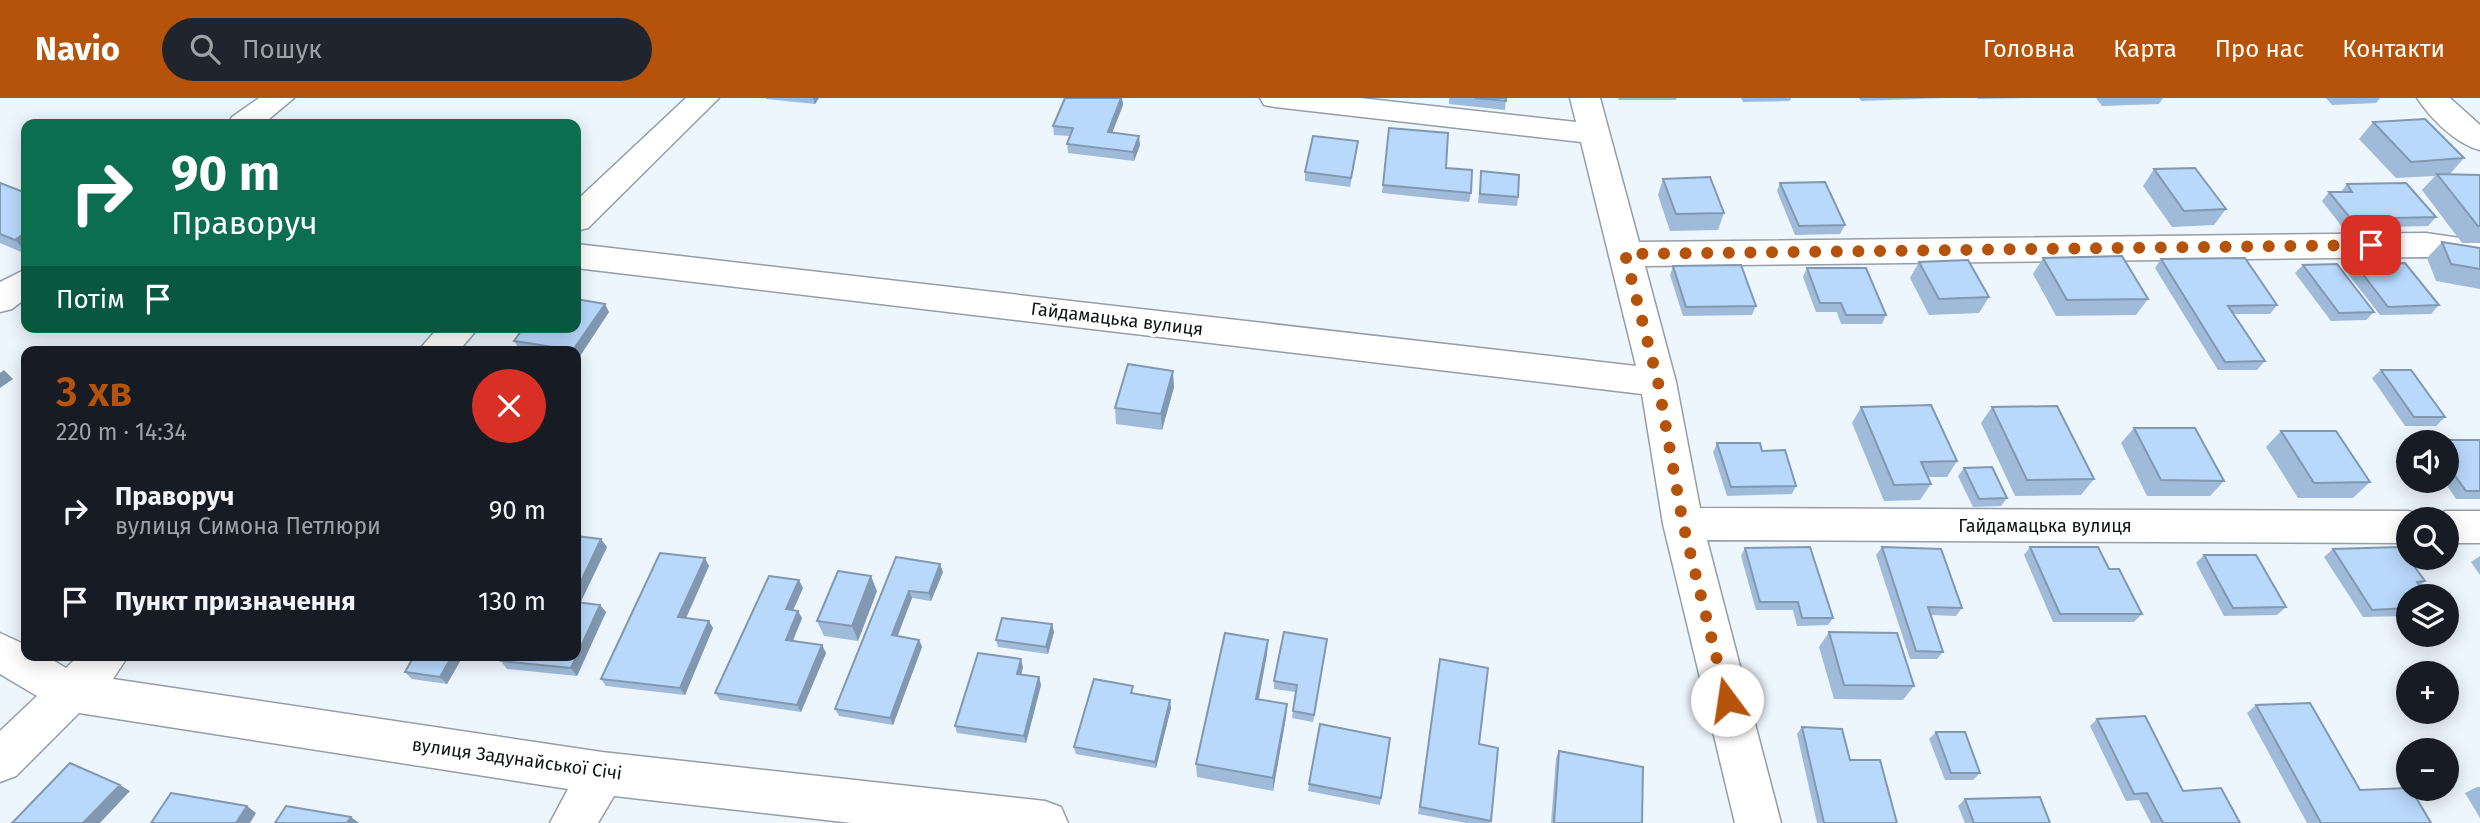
<!DOCTYPE html>
<html lang="uk">
<head>
<meta charset="utf-8">
<style>
	body { margin:0; font-family:"Fira Sans",sans-serif; background:#20242c; color:#f1f3f6; height:100vh; display:flex; flex-direction:column; font-size:26px; white-space:nowrap }
	* { box-sizing:border-box; margin:0 }
	p { font-size:23px; color:#9ea1a6 }
	.icon { flex:none; width:38px; height:38px; fill:none; stroke:currentColor; stroke-width:2; stroke-linecap:round; stroke-linejoin:round }
	.map { position:relative; flex:1; overflow:hidden }
	.details { position:absolute; left:21px; top:248px; width:560px; height:315px; display:flex; flex-direction:column; background:#171b24; border-radius:14px; box-shadow:0 4px 18px #0003 }
	.details>* { flex:none }
	.hud { position:absolute; left:21px; top:21px; width:560px; height:214px; border-radius:14px; box-shadow:0 4px 18px #0003; background:#0b6e4f; color:#fff; overflow:hidden }
	.controls { position:absolute; left:2396px; top:332px; display:grid; gap:14px }
	.controls a { display:grid; place-items:center; width:63px; height:63px; border-radius:50%; background:#171b24; box-shadow:0 4px 18px #0003; font-size:35px }
	.pin { position:absolute; display:grid; place-items:center; width:60px; height:60px; color:#fff; margin:-30px; border-radius:14px; box-shadow:0 4px 10px #0006 }
	.me { position:absolute; width:77px; margin:-38px; rotate:346deg; stroke-linejoin:round; filter:drop-shadow(0 0 5px #0008) }
	.turn { display:flex; align-items:center; gap:24px; height:147px; padding:0 35px; font-size:32px }
	.turn .icon { width:91px; height:91px; stroke-width:2.5 }
	.turn b { display:block; font-size:49px; line-height:60px }
	.then { display:flex; align-items:center; height:66px; padding:0 35px; background:#0003; gap:14px; font-size:26px }
	.round { display:grid; place-items:center; flex:none; width:74px; height:74px; border-radius:37px; background:#20242c }
	.summary { display:flex; align-items:center; justify-content:space-between; height:119px; padding:0 35px }
	h1 { font-size:42px; font-weight:600; line-height:52px; color:#b45309 }
	ul { padding:0; list-style:none }
	li { display:flex; align-items:center; gap:21px; height:91px; padding:0 35px }
	li div { flex:1 }
	li b { display:block; font-size:26px }
	li em { font-style:normal }
	header { display:flex; align-items:center; gap:42px; box-sizing:border-box; height:98px; padding:0 35px; background:#b45309; color:#fff }
	header strong { font-size:33px }
	nav { display:flex; gap:38px; margin-inline-start:auto; font-size:24px }
	.search { width:490px; height:63px; background:#20242c; display:flex; align-items:center; gap:18px; box-sizing:border-box; padding:0 24px; border-radius:38px; color:#9ea1a6; font-size:26px }
	.map>svg:first-child { display:block }
	.lines { fill:none; stroke-linecap:round; stroke-linejoin:round }
	.minor-casing { stroke:#959ea8; stroke-width:3 }
	.minor { fill:#fff; fill-rule:evenodd }
	.wall { fill:#9fbbd9 }
	.shaded-wall { fill:#8298b0 }
	.building { fill:#b9d9fc; stroke:#8298b0; stroke-width:2 }
	.route { stroke:#b45309; stroke-width:12; stroke-dasharray:0 21.6 }
	.labels { text-anchor:middle; stroke-width:7; stroke-linejoin:round; paint-order:stroke }
	.street-label { font-size:18px; fill:#0f1215; stroke:#fff }
</style>
</head>
<body>
<header>
<strong>Navio</strong>
<div class="search"><svg class="icon" aria-label="search" viewBox="0 0 24 24"><circle cx="10" cy="10" r="6"/><path d="M15 15l6 6"/></svg>Пошук</div>
<nav><a>Головна</a><a>Карта</a><a>Про нас</a><a>Контакти</a></nav>
</header>
<div class="map">
<svg width="2480" height="725" viewBox="0 0 2480 725">
	<rect width="100%" height="100%" fill="#edf5fd"/>
	<g class="lines">
		<defs>
			<path id="minor" d="M259 0H294L263 26H228L232 19Z
				M686 0H719L588 130 576 133V103Z
				M1260 0H1360L1576 24 1570 0H1600L1639 144 2426 135 2480 143V167L2426 159 1645 168 1676 284 1700 410 2408 413 2422 417 2424 422H2408V445L1707 442 1781 725H1735L1663 426 1642 296 576 170V146L1636 268 1581 44 1275 9 1264 7Z
				M2417 0H2450L2480 27V52C2456 46 2431 21 2417 0Z
				M26 171V200L12 211 0 214V184Z
				M439 229H479L458 254H417Z
				M2446 413H2480V445H2446V422H2430L2432 417Z
				M0 535 26 547V558H46L66 570 78 558H128L113 581 602 654 1045 703 1061 709 1068 725H852L614 698 598 725H550L568 691 79 615 16 678 0 684V633L37 598 0 576Z"/>
		</defs>
		<use href="#minor" class="minor-casing"/>
		<use href="#minor" class="minor"/>
	</g>
	<path class="wall" d="M766 0H819L815 6 766 1Z
		M1065 0H1122L1123 7 1112 35 1140 47 1134 63 1068 55 1067 46 1070 38 1054 37 1053 28Z
		M1449 0H1506L1505 12 1449 6Z
		M1618 0H1677L1676 2H1619Z
		M1741 0H1791L1790 3 1743 4Z
		M1859 0H1944L1861 3Z
		M1977 0H2029L1978 1Z
		M2096 0H2163L2159 6 2102 8Z
		M2326 0H2380L2376 5 2332 7Z
		M2373 24 2464 60 2450 76 2480 77V145H2462L2422 92 2435 78 2396 80 2359 41Z
		M1389 30 1446 70 1471 95 1469 104 1382 95Z
		M1357 52 1350 89 1305 83V74Z
		M2154 71 2226 111 2214 127 2172 129 2143 88Z
		M1481 73 1518 99 1517 108 1478 105Z
		M1663 81 1724 115 1718 132 1670 133 1658 97Z
		M0 85 26 95V156L0 145Z
		M1780 85 1845 127 1840 136 1795 137 1777 93Z
		M2347 86 2436 119 2428 128 2343 130 2322 103 2329 94H2341Z
		M2442 144 2480 150V191L2436 183 2427 160Z
		M2043 160 2148 201 2136 217 2056 218 2033 176Z
		M2161 161 2277 207 2270 216H2234L2265 263 2257 272H2218L2155 170Z
		M1919 164 1989 199 1979 215 1929 217 1910 180Z
		M2303 167 2374 214 2366 222 2331 223 2295 175Z
		M2356 167 2439 207 2431 216 2380 217 2348 176Z
		M1673 168 1756 208 1752 217 1683 218 1670 177Z
		M1807 170 1886 217 1882 226H1841L1837 214H1816L1803 179Z
		M609 214 578 261 576 260V254H532L520 252 514 243Z
		M2381 272 2445 319 2436 328H2405L2372 280Z
		M1174 289 1162 332 1116 326 1115 310Z
		M1861 309 1957 363 1947 379H1928L1931 386 1920 402 1884 403 1852 325Z
		M1992 309 2094 381 2081 397 2015 398 1981 325Z
		M2134 330 2224 383 2210 398H2147L2121 345Z
		M2281 333 2370 384 2353 400H2298L2266 349Z
		M2430 342H2480V401H2456L2444 383H2446V345H2426Z
		M1717 345 1762 353 1796 388 1792 396 1727 398 1713 354Z
		M1964 370 2007 400 2001 408 1973 409 1958 378Z
		M576 438 607 449 580 505 600 507 606 514 577 578 507 571 501 563Z
		M1882 449 1962 510 1956 518 1931 517 1943 554 1937 561H1910L1876 457Z
		M2030 449 2109 471 2142 516 2134 524H2053L2024 457Z
		M1745 450 1833 520 1828 527 1797 528 1793 512H1756L1741 458Z
		M2333 451 2425 483 2408 499V518L2363 519 2324 459Z
		M2204 457 2286 509 2277 517 2224 518 2196 465Z
		M2480 458V477L2471 464Z
		M896 459 943 474 931 503 912 500 897 538 919 542 922 549 893 627 839 618 835 611Z
		M709 468 686 520 713 530 685 597 606 588 601 581Z
		M803 490 793 512 802 520 793 543 822 547 826 555 801 614 720 602 715 595Z
		M877 493 858 543 824 538 817 523Z
		M1054 534 1048 556 998 549 996 542Z
		M1829 534 1914 588 1903 602 1834 601 1819 549Z
		M1268 542 1267 556 1259 601 1287 606 1286 619 1273 693 1197 679 1196 666Z
		M1326 548 1313 624 1292 620 1296 594 1274 591V583Z
		M391 558H463L447 586 412 581 405 574 412 561Z
		M1440 561 1479 646 1491 723 1490 725H1466L1418 716Z
		M1023 569 1021 577 1039 579 1041 587 1026 645 957 635 955 628Z
		M1134 596 1171 610 1156 670 1076 656 1074 649Z
		M2256 607 2360 692 2431 725H2307L2247 615Z
		M2097 621 2183 693 2240 725H2151L2139 702 2126 703 2090 628Z
		M1802 629 1850 662 1897 725H1817L1797 636Z
		M1936 634 1980 675 1973 682H1945L1929 641Z
		M1390 640 1380 707 1308 693 1309 686Z
		M1559 653 1642 725H1551L1556 660Z
		M2477 689H2480V720L2465 695Z
		M1965 701 2050 725H1965L1958 708Z"/>
	<path class="shaded-wall" d="M813 0H819L815 6Z
		M1121 0H1122L1123 7 1109 43 1108 34Z
		M1139 38 1140 47 1134 63 1133 54Z
		M26 134V154L15 142Z
		M605 206 609 214 578 261 576 254 573 252Z
		M4 272 13 281 0 290V275Z
		M1173 273 1174 289 1162 332 1161 316Z
		M601 441 607 449 577 512 576 510V494Z
		M705 460 709 468 683 527 678 519Z
		M940 466 943 474 931 503 929 495Z
		M871 478 877 493 858 543 852 528Z
		M799 482 803 490 790 519 786 511Z
		M909 493 912 500 895 545 892 537Z
		M600 507 606 514 577 578 571 570Z
		M798 513 802 520 790 549 786 542Z
		M709 523 713 530 685 597 680 590Z
		M1052 526 1054 534 1048 556 1046 549Z
		M919 542 922 549 893 627 890 620Z
		M1268 542 1267 556 1256 614V601Z
		M822 547 826 555 801 614 797 607Z
		M452 558H463L447 586 440 579Z
		M1021 561 1023 569 1019 584 1017 576Z
		M1039 579 1041 587 1026 645 1024 638Z
		M1170 602 1171 610 1156 670 1155 664Z
		M1287 606 1286 619 1273 693V680Z
		M120 687 130 693 100 725H83Z
		M247 708 256 715 250 725H236Z
		M351 719 359 725H347Z"/>
	<path class="building" d="M1065 0H1121L1108 34 1139 38 1133 54 1067 46 1073 30 1053 28Z
		M1475 0H1506V3Z
		M2425 21 2464 60 2411 64 2373 24Z
		M1389 30 1448 35 1446 70 1472 72 1471 95 1383 87Z
		M1313 38 1358 43 1351 80 1305 74Z
		M2195 70 2226 111 2184 113 2154 71Z
		M1481 73 1519 77 1518 99 1480 96Z
		M2437 76 2480 77V128H2478Z
		M1710 79 1724 115 1676 116 1663 81Z
		M1825 84 1845 127 1799 128 1780 85Z
		M0 85 26 95V134L15 142 0 136Z
		M2406 85 2436 119 2351 121 2329 94H2352L2347 86Z
		M2442 144 2480 150V171L2451 166Z
		M2122 158 2148 201 2067 202 2043 160Z
		M2245 160 2277 207 2228 208 2265 263 2225 264 2161 161Z
		M1968 162 1989 199 1939 201 1919 164Z
		M2405 165 2439 207 2388 209 2356 167Z
		M2337 166 2374 214 2339 215 2303 167Z
		M1741 167 1756 208 1686 209 1673 168Z
		M1807 170H1866L1886 217H1846L1841 205H1820Z
		M576 201 605 206 573 252 514 243 524 229H576Z
		M1128 266 1173 273 1161 316 1115 310Z
		M2381 272H2411L2445 319H2414Z
		M1931 307 1957 363 1921 364 1931 386 1894 387 1861 309Z
		M2057 308 2094 381 2027 382 1992 309Z
		M2134 330H2195L2224 383 2161 382Z
		M2281 333H2336L2370 384 2314 385Z
		M2430 342H2480V393H2466L2446 365V345H2432Z
		M1717 345H1760L1762 353 1785 352 1796 388 1731 389Z
		M1992 369 2007 400 1979 401 1964 370Z
		M576 438 601 441 576 494Z
		M1810 449 1833 520H1802L1798 504H1760L1745 450Z
		M1882 449 1941 451 1962 510 1928 509 1943 554 1916 553Z
		M2030 449H2098L2109 471H2119L2142 516H2060Z
		M2400 449 2425 483 2417 484 2427 499H2408V510L2372 512 2333 451Z
		M660 455 705 460 678 519 709 523 680 590 601 581Z
		M2204 457H2256L2286 509 2233 510Z
		M896 459 940 466 929 495 909 493 892 537 919 542 890 620 835 611Z
		M838 473 871 478 852 528 817 523Z
		M769 478 799 482 786 511 798 513 786 542 822 547 797 607 715 595Z
		M576 504 600 507 571 570 501 563 503 558H576Z
		M1002 520 1052 526 1046 549 996 542Z
		M1284 534 1327 541 1314 617 1293 613 1297 587 1274 583Z
		M1829 534 1897 535 1914 588 1844 587Z
		M1225 535 1268 542 1256 601 1287 606 1273 680 1196 666Z
		M978 555 1021 561 1017 576 1039 579 1024 638 955 628Z
		M414 558H452L440 579 405 574Z
		M1440 561 1488 570 1479 646 1498 650 1491 723 1420 709Z
		M1094 581 1133 588 1131 595 1170 602 1155 664 1074 649Z
		M2310 605 2360 692 2408 690V691H2411L2431 725H2321L2256 607Z
		M2145 618 2183 693 2221 690 2240 725H2163L2147 695 2134 696 2097 621Z
		M1320 626 1390 640 1381 700 1309 686Z
		M1802 629 1842 631 1850 662H1880L1897 725H1824Z
		M1936 634H1965L1980 675H1951Z
		M1559 653 1643 669 1642 725H1554Z
		M70 665 120 687 83 725H12Z
		M171 695 247 708 236 725H151Z
		M2040 699 2050 725H1974L1965 701Z
		M286 708 351 719 347 725H275Z"/>
	<g class="lines">
		<path class="route" d="M1727 602 1683 426 1658 284 1625 156 2371 147"/>
	</g>
	<g class="labels">
		<g class="street-label">
			<text transform="translate(1117 221) rotate(7)" y="6">Гайдамацька вулиця</text>
			<text x="2045" y="434">Гайдамацька вулиця</text>
			<text transform="translate(517 661) rotate(8)" y="6">вулиця Задунайської Січі</text>
		</g>
	</g>
</svg>
<div class="controls">
<a><svg class="icon" aria-label="sound" viewBox="0 0 24 24"><path d="M4 9h4l5-4v14l-5-4H4zM17 9q2 3 0 6"/></svg></a>
<a><svg class="icon" aria-label="search" viewBox="0 0 24 24"><circle cx="10" cy="10" r="6"/><path d="M15 15l6 6"/></svg></a>
<a><svg class="icon" aria-label="layers" viewBox="0 0 24 24"><path d="M12 4l9 5-9 5-9-5zM3 14l9 5 9-5"/></svg></a>
<a>+</a>
<a>−</a>
</div>
<div class="pin" style="left:2371px;top:147px;background:#d93025"><svg class="icon" aria-label="arrive" viewBox="0 0 24 24"><path d="M6 21V4h12l-3 4 3 4H6"/></svg></div>
<svg class="me" style="left:1727px;top:602px" viewBox="-20 -20 40 40"><circle r="19" fill="#fff"/><path d="M0-13L10 11 0 6-10 11z" fill="#b45309"/></svg>
<div class="hud">
<div class="turn"><svg class="icon" aria-label="right" viewBox="0 0 24 24"><path d="M7 20v-9h11M14 6l5 5-5 5"/></svg><div><b>90 m</b>Праворуч</div></div>
<div class="then">Потім<svg class="icon" aria-label="arrive" viewBox="0 0 24 24"><path d="M6 21V4h12l-3 4 3 4H6"/></svg></div>
</div>
<section class="details">
<div class="summary"><div><h1>3 хв</h1><p>220 m · 14:34</p></div><a class="round" style="background:#d93025;color:#fff"><svg class="icon" aria-label="close" viewBox="0 0 24 24"><path d="M6 6l12 12M18 6L6 18"/></svg></a></div>
<ul>
<li><svg class="icon" aria-label="right" viewBox="0 0 24 24"><path d="M7 20v-9h11M14 6l5 5-5 5"/></svg><div><b>Праворуч</b><p>вулиця Симона Петлюри</p></div><em>90 m</em></li>
<li><svg class="icon" aria-label="arrive" viewBox="0 0 24 24"><path d="M6 21V4h12l-3 4 3 4H6"/></svg><div><b>Пункт призначення</b></div><em>130 m</em></li>
</ul>
</section>
</div>
</body>
</html>
